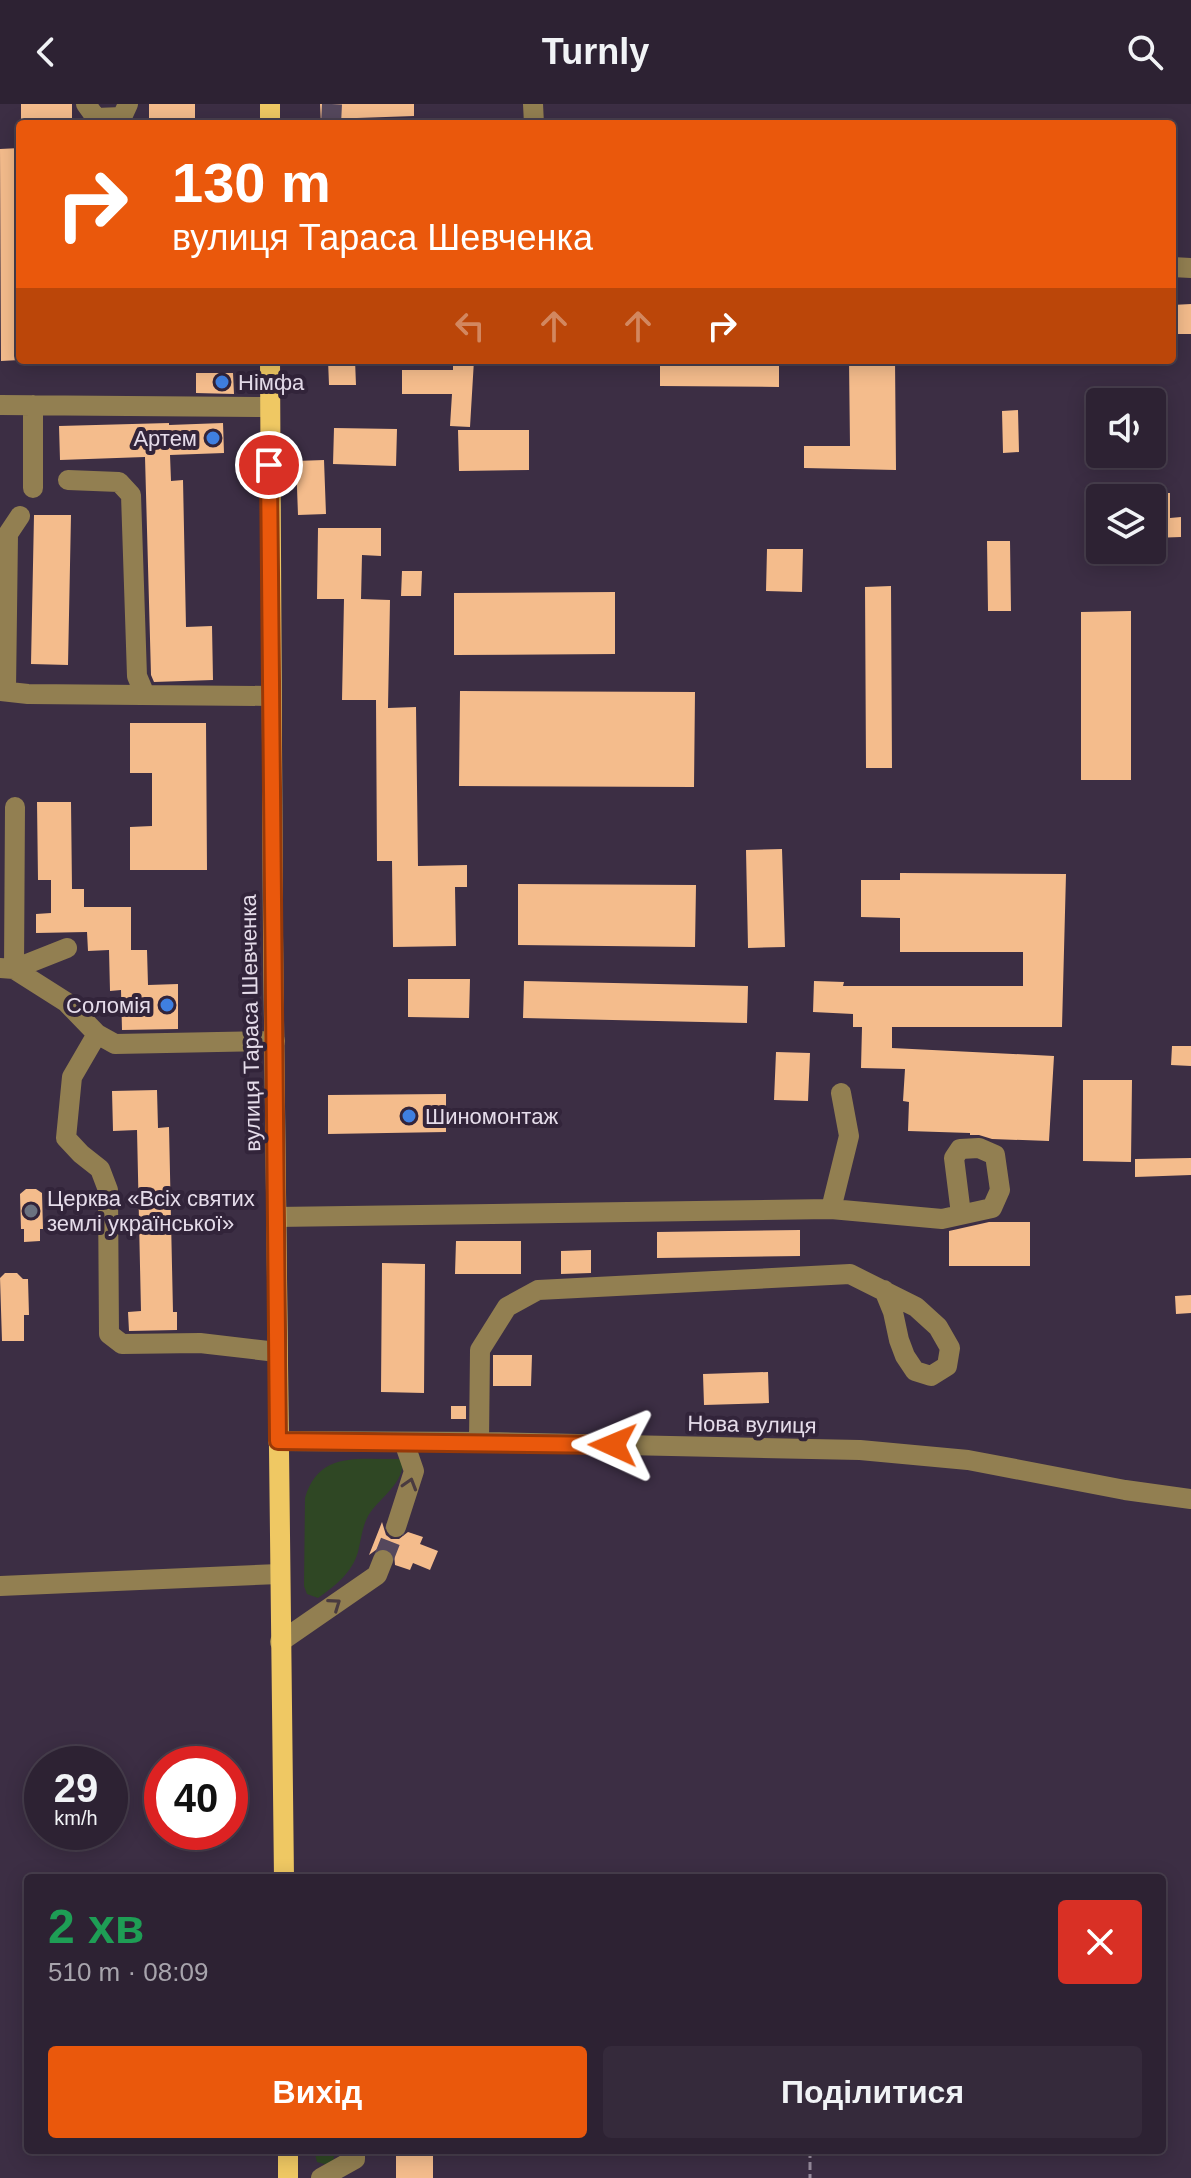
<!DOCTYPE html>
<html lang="uk">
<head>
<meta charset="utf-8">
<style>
	body { margin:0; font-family:Arial,sans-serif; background:#352a3b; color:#f1f3f6; height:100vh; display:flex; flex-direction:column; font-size:30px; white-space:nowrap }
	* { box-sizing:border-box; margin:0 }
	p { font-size:26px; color:#a7a4ac }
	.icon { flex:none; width:44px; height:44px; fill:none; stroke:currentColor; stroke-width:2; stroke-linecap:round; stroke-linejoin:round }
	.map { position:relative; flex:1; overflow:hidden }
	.panel { position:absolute; left:24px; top:1770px; width:1142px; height:280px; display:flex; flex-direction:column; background:#2d2233; border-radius:8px; box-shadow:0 4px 20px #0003,0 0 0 2px #483f4e }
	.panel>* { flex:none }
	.guide { position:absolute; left:16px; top:16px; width:1160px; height:244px; border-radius:8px; box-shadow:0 4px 20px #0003,0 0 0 2px #483f4e; background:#ea580c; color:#fff; overflow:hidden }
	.fabs { position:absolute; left:1086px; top:284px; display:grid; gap:16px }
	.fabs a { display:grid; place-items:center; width:80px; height:80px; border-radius:8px; background:#2d2233; box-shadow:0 4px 20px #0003,0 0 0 2px #483f4e; font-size:40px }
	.speed { position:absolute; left:24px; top:1642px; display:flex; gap:16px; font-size:40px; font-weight:700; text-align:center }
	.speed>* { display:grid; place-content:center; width:104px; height:104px; border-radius:50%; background:#2d2233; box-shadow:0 4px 20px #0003,0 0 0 2px #483f4e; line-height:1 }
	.speed small { font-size:20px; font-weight:400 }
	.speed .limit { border:12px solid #d22; background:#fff; color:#111 }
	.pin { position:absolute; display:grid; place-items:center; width:68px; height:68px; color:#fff; margin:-34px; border:4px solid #fff; border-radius:50%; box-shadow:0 2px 8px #0007 }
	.me { position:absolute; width:88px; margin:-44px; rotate:271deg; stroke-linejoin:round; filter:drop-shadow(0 0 6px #0008) }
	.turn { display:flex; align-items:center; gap:28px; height:168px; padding:0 24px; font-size:36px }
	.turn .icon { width:104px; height:104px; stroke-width:2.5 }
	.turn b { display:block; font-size:56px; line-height:68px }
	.lanes { display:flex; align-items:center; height:76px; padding:0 24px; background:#0003; justify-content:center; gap:40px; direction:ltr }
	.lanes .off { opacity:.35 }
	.round { display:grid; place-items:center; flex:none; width:84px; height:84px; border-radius:8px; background:#352a3b }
	.head { display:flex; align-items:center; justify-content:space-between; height:136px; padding:0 24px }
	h1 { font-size:48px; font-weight:800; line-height:60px; color:#1e9e55 }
	.cta { display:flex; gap:16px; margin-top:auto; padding:16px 24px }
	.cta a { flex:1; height:92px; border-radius:8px; background:#ea580c; color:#fff; font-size:32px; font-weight:800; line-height:92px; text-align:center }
	.cta a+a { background:#352a3b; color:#f1f3f6 }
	header { display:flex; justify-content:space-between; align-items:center; height:104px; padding:0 24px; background:#2d2233; font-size:36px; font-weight:800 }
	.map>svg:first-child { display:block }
	.green { fill:#2f4724 }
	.building { fill:#f4bc8c }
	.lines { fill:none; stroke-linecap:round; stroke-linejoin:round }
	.minor-tunnel { stroke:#55485d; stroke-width:20; stroke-dasharray:20 10; stroke-linecap:butt }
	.path { stroke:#978c9d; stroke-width:3; stroke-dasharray:8 4; stroke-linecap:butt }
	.minor { stroke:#927f51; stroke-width:20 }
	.major { stroke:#efc863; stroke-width:20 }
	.oneway { stroke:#4a3b40 }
	.route-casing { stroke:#983908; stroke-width:20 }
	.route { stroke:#ea580c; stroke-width:14 }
	.shop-dot { fill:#3f7fe0; stroke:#32243a; stroke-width:3 }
	.worship-dot { fill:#6b7280; stroke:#32243a; stroke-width:3 }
	.labels { text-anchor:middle; stroke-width:8; stroke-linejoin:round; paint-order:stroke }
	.poi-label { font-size:22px; fill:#e5dcea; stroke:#32243a; text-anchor:start }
	.street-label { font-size:22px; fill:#e5dcea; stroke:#32243a }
</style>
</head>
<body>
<header><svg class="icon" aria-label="back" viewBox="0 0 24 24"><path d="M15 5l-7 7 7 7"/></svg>Turnly<svg class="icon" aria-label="search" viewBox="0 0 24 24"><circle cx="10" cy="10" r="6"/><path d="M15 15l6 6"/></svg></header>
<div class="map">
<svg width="1191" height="2074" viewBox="0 0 1191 2074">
	<rect width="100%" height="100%" fill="#3c2e44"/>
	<path class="green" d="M400 1355 403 1361C400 1383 379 1394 368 1412 362 1423 361 1436 358 1448 352 1469 335 1482 318 1494L307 1490 304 1482 305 1394C319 1346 360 1356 400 1355Z
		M314 2046H335L333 2058 328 2061 317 2058Z"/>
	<path class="building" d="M21 0H72V20H21Z
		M149 0H195V20H149Z
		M320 0H414V12L357 14 358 20H321Z
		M20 44V256L1 257 0 45Z
		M1191 200V230H1172V201Z
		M328 256H355L356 281H329Z
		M453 256H474L470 323 450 322 452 290H402V266H453Z
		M660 256H779V283L660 282Z
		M849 256H895L896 366 804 364V342H850Z
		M196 269H233L234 290 196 289Z
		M1018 306 1019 348 1003 349 1002 307Z
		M169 319V321L223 319 224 349 170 351 171 377 183 376 186 523 212 522 213 576 154 578 151 571 145 353 60 356 59 322Z
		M334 324 397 325 396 362 333 360Z
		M458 326H529V366L459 367Z
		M324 356 326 410 298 411 296 357Z
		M1152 389H1170V414L1181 413V433L1153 434Z
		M34 411H71L68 561 31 560Z
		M318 424H381V452L362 451 361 495 390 496 388 604 416 603 418 762 467 761V783H455L456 842 393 843 392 757H377L376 596H342L344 495H317Z
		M987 437H1010L1011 507H988Z
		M767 445H803L802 488 766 487Z
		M402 467H422L421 492H401Z
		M891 482 892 664H866L865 483Z
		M615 488V550L454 551V489Z
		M1131 507V676H1081V508Z
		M460 587 695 588 694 683 459 682Z
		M130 619H206L207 766H130V723L152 722V669H130Z
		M37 698H71L72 785H84V803H131V846H147L148 881 178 880V925L122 926 121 886 110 887 109 846 88 847 87 828 36 829V810L51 809V776H38Z
		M782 745 785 843 748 844 746 746Z
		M900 769 1066 770 1062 923H892V944L1054 952 1049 1037 992 1035 979 1031H970V1029L908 1027 909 998 903 997 905 965 861 964 862 923H853V910L813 908 814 877 844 878 843 882H1023V848H900V814L861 813V776H900Z
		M518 780 696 781 695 843 518 841Z
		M408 875H470L469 914 408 913Z
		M524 877 748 882 747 919 523 914Z
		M1172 942H1191V962L1171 961Z
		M776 948 810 949 808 997 774 996Z
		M1083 976H1132L1131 1058 1083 1057Z
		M157 986 158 1024 169 1023 173 1208H177V1226L129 1227 128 1208 141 1207 137 1026 113 1027 112 987Z
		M446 990V1028L328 1030V991Z
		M1191 1054V1071L1135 1073V1055Z
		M26 1085H36L42 1089 43 1125H40V1137L24 1138V1125H21L20 1090Z
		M989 1118H1030V1162H949V1127Z
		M800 1126V1152L657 1154V1128Z
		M456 1137H521V1170H455Z
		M591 1146V1169L561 1170V1147Z
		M382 1159 425 1160 424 1289 381 1288Z
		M5 1169H17L23 1175H28L29 1211H24V1237H2L0 1174Z
		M1191 1191V1209L1176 1210 1175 1192Z
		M493 1251H532L531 1282H493Z
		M768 1268 769 1299 704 1301 703 1270Z
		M451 1302H466V1315H451Z
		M382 1418 386 1431 391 1435H399L408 1428 423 1433 420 1440 438 1447 430 1466 413 1459 410 1466 395 1461 394 1449 387 1444 380 1443 369 1451Z
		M396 2046H433V2074H396Z"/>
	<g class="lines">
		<path class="minor-tunnel" d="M331 20 332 0
			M383 1456 396 1423"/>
		<path class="path" d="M810 2046V2074"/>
		<path class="minor" d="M86 0 96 14 122 13 128 0
			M533 0 534 20
			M1172 163 1191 164
			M0 301 269 303
			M68 376 119 378 131 391 137 572 145 591
			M33 384V301
			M6 586 8 430 20 412
			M0 587 28 590 271 592
			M15 703 14 865 67 844
			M0 864 14 865 66 898 97 930 115 940 275 937
			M97 930 72 973 66 1034 81 1050 100 1065 108 1086 109 1230 122 1240 200 1239 277 1248
			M831 1105 849 1032 841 989
			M276 1113 831 1105 942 1115 992 1104 1000 1086 995 1051 979 1044 960 1045 954 1054 961 1110
			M278 1337 489 1338 860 1346 968 1356 1125 1386 1191 1395
			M479 1338 480 1246 507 1203 538 1186 850 1170 916 1203 938 1223 950 1244 947 1262 931 1272 915 1267 905 1252 899 1236 893 1208 884 1186
			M396 1423 414 1367 404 1338
			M0 1482 279 1470
			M280 1538 377 1471 383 1456
			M321 2074 355 2055V2046"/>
		<path class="major" d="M270 0V20
			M270 256 273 831 284 1774
			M288 2046V2074"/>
	</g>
	<defs><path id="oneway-chevron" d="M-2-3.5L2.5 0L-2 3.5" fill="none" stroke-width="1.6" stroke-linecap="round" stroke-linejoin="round" transform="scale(2)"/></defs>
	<g class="oneway">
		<use href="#oneway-chevron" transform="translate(410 1380) rotate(-73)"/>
		<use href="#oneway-chevron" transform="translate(335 1500) rotate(-35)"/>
	</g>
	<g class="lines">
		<defs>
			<path id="route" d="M269 361 278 1337 613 1341"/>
		</defs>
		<use href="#route" class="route-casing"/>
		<use href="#route" class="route"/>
	</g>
	<g class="shop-dot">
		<circle cx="222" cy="278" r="8"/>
		<circle cx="213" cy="334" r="8"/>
		<circle cx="167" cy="901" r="8"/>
		<circle cx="409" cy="1012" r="8"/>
	</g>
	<circle class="worship-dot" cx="31" cy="1107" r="8"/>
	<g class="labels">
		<g class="poi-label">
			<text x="238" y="286">Німфа</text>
			<text x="197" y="342" text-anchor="end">Артем</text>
			<text x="151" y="909" text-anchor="end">Соломiя</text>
			<text x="425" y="1020">Шиномонтаж</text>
			<text x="47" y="1102">Церква «Всіх святих<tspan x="47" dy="25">землі української»</tspan></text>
		</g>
		<g class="street-label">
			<text transform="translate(250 919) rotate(-91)" y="8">вулиця Тараса Шевченка</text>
			<text transform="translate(752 1320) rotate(1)" y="8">Нова вулиця</text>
		</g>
	</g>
</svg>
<div class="fabs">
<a><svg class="icon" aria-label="sound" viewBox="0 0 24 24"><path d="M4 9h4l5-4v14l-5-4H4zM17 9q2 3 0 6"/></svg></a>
<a><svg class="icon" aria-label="layers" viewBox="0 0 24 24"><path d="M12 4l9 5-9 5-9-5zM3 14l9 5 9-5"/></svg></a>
</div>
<div class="speed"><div>29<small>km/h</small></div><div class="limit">40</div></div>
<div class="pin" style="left:269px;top:361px;background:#d93025"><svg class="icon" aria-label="arrive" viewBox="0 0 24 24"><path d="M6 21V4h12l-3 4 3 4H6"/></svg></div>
<svg class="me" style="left:613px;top:1341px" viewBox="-20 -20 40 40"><path d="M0-17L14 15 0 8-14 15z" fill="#ea580c" stroke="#fff" stroke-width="4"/></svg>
<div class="guide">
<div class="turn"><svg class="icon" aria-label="right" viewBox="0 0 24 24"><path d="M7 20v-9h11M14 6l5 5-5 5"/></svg><div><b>130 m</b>вулиця Тараса Шевченка</div></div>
<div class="lanes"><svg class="icon off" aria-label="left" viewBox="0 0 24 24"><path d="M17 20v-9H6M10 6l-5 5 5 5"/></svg><svg class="icon off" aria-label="ahead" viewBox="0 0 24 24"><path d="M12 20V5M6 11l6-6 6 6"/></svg><svg class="icon off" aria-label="ahead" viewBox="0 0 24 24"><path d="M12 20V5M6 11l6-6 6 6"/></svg><svg class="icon" aria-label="right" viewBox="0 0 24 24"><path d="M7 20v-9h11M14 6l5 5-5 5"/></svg></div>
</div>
<section class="panel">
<div class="head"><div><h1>2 хв</h1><p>510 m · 08:09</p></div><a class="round" style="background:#d93025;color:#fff"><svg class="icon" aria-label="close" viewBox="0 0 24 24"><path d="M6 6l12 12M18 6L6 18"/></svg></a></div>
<div class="cta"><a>Вихід</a><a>Поділитися</a></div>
</section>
</div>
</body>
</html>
